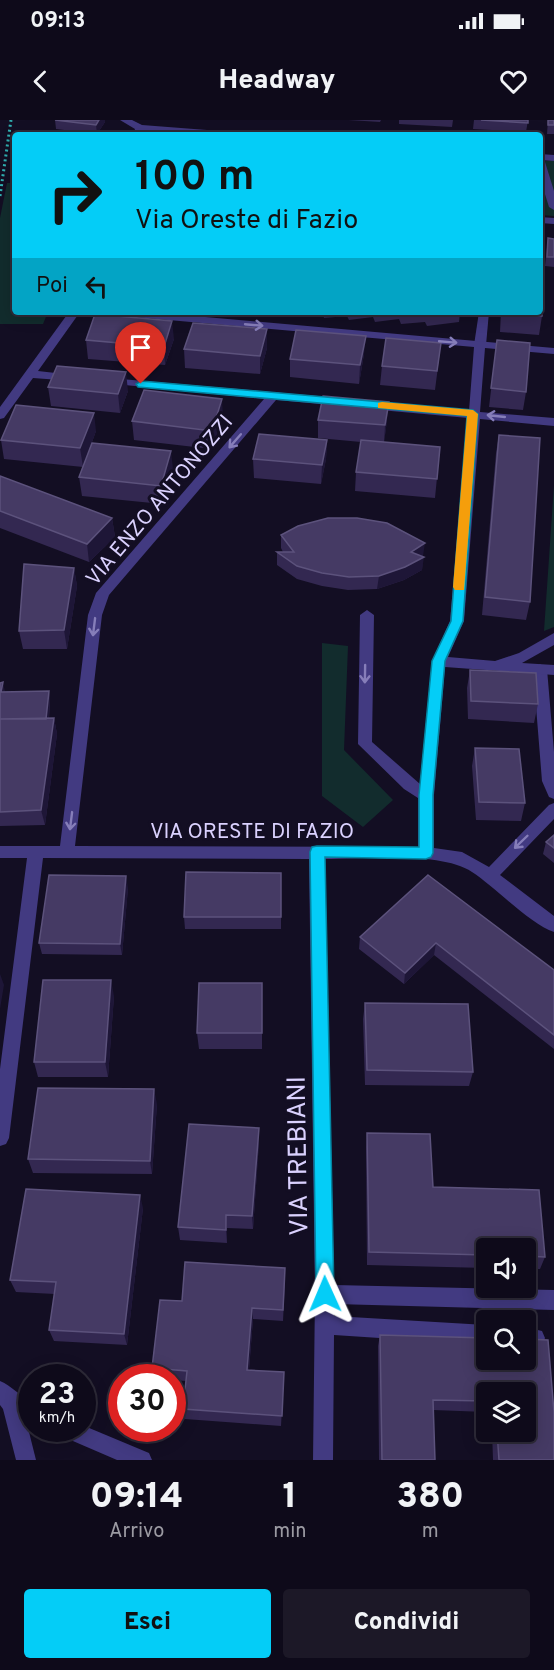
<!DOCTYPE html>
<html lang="it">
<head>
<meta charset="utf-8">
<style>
	body { margin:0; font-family:Overpass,sans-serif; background:#1c1827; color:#f1f3f6; height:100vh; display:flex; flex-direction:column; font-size:22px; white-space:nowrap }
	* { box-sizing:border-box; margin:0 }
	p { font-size:20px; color:#9b9aa2 }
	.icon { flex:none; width:33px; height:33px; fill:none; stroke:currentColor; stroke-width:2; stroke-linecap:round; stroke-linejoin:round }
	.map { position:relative; height:1340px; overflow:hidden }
	.panel { display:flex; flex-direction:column; background:#0e0a1a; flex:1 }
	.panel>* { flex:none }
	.guide { position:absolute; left:12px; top:12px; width:531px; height:183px; border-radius:6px; box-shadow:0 3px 15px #0003,0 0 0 2px #2e2b39; background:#04cdf7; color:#111; overflow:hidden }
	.fabs { position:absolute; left:476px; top:1118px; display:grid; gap:12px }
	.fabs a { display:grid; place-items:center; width:60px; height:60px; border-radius:6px; background:#0e0a1a; box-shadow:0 3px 15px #0003,0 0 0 2px #2e2b39; font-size:30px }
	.speed { position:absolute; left:18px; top:1244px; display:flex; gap:12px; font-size:30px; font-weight:700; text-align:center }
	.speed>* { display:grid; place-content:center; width:78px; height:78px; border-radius:50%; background:#0e0a1a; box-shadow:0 3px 15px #0003,0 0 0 2px #2e2b39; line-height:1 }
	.speed small { font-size:15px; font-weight:400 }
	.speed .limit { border:9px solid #d22; background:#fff; color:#111 }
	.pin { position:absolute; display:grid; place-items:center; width:51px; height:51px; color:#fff; margin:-62px -26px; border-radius:50% 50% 50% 0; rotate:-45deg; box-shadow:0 0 6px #0007 }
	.pin .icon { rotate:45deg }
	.me { position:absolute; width:66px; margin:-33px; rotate:359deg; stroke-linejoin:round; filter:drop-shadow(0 0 4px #0008) }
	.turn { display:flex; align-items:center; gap:21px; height:126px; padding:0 24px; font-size:27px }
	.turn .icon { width:78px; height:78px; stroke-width:2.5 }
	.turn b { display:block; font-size:42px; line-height:51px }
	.then { display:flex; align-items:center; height:57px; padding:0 24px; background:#0003; gap:12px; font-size:22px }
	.eta { display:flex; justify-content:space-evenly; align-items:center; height:102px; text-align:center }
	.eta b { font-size:36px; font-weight:800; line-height:42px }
	.action { display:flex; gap:12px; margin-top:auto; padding:12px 24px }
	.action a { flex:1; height:69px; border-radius:6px; background:#04cdf7; color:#111; font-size:24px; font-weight:800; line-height:69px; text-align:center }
	.action a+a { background:#1c1827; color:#f1f3f6 }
	.status { display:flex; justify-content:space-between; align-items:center; height:42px; padding:0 30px; background:#0e0a1a; direction:ltr }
	.status svg { height:16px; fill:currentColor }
	header { display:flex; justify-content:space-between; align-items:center; height:78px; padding:0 24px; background:#0e0a1a; font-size:27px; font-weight:800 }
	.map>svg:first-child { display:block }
	.green { fill:#122c2d }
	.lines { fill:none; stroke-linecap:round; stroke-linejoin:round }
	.path { stroke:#31b1b3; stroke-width:3; stroke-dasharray:2 3; stroke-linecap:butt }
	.service { fill:#423a81; fill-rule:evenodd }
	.pedestrian { fill:#423a81; fill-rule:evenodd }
	.minor { fill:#423a81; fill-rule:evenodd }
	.wall { fill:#332851 }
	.shaded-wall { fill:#1e1637 }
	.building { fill:#453a64; stroke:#5c527c; stroke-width:1.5 }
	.oneway { stroke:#867eb9 }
	.route { fill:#04cdf7; stroke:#0385a1; stroke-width:1.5 }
	.slow { fill:#f59e0b }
	.labels { text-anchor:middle; stroke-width:6; stroke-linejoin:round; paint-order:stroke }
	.street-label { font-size:21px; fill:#dad1fe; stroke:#130e23 }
	.near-street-label { font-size:26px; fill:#dad1fe; stroke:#130e23 }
</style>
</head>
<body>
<div class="status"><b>09:13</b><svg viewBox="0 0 49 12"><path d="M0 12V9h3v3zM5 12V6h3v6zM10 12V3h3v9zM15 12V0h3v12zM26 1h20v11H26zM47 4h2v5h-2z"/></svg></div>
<header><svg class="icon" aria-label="back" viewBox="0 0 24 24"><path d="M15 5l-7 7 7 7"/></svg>Headway<svg class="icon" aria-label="heart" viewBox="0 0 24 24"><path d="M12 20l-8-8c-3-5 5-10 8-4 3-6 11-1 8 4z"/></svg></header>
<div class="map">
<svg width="554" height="1340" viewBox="0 0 554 1340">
	<rect width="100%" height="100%" fill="#130e23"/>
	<path class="green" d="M540 41H554V96L540 95Z
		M7 63H15V192H48L43 204H0V98Z
		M554 365V507L544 511Z
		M322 523 348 526 344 630 393 680 363 707 322 676Z"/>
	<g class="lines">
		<path class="path" d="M0 76 11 0"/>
		<path class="service" d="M479 192H489L486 225 480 228 474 225Z"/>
		<path class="pedestrian" d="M540 39 545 42 554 71V90L549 87 540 58Z
			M540 544 547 549 554 632V679L549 677 542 661 533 549Z"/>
		<path class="minor" d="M120 0H132L142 5 233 12 238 15 144 11 143 15H133L135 9Z
			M540 34 554 35V41L540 40Z
			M540 97 554 98V104L540 103Z
			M69 192H80L38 251 73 255 79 258 73 261 33 258 4 298 0 299V287Z
			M107 192H149L554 228V234L485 228 480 292 554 298V306L480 299 464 501 448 537 495 541 519 533 554 513V525L522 543 554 545V555L445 547 434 675V728L462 732 489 747 549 685 554 683V699L500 755 554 796V812C530 804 495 767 472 752 441 731 363 739 325 739L334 1165 554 1170V1190L335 1184 334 1196 486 1205V1225L334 1215 333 1340H313L315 1174 309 739 43 738 9 1018 6 1024 0 1026V949L27 738H0V726H60L88 495 96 473 264 279 105 263V259L109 258 342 278 348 282 342 286 276 280 109 475 102 495 75 726 418 727V678L404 669 358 624 360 495 367 490 374 495 372 622 420 664 432 541 450 501 468 298 369 289 363 285 369 281 469 291 474 227 112 195Z
			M525 1207 542 1211 545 1218 542 1225 535 1228 525 1227Z
			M0 1261C12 1266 19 1276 32 1281V1302L26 1300 36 1340H16L3 1289 0 1285Z
			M82 1305 149 1333 152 1340H117L59 1315 56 1308H82Z"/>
	</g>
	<path class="wall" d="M55 0 105 2 97 14 56 9Z
		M348 0H381L380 2Z
		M399 0H453L452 7 399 4Z
		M474 0H528L526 12 473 9Z
		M548 0H554V14H547Z
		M548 118 554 119V147L545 146Z
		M272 192H289L272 194Z
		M297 192H460L459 202 427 206 425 202 401 204 399 199 375 202 373 197 349 200 347 196 324 198 323 193 299 196Z
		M501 192H540L542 196 539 215 500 212Z
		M267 209V228L260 254 185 248 184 229Z
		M174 219 165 245 88 239 86 220Z
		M497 220 526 272 523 290 489 287Z
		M441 223 435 270 380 265 382 246Z
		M364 234 359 264 290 257V239Z
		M48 267 128 271 120 293 51 286Z
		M223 297 212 329 134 320 132 301Z
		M318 300H387L384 322 440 327 435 378 355 371 356 352 361 322 318 318Z
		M96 311 83 347 4 339 1 320Z
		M499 315 530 482 526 500 482 495 496 333Z
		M327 320 326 339 321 364 254 358 253 339Z
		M173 349 162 384 82 376 79 357Z
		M0 356 112 398 115 417 89 442 0 408Z
		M281 415 423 436 422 450 404 460 377 469 348 470 322 466 297 459 277 445V432H283L281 428Z
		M74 448 77 466 67 529H23L19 511Z
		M470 550 538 584 534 603 468 599 467 568Z
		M0 563 5 572 49 571 50 580 49 599 54 598 57 614 45 705 0 706Z
		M475 628 525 683 521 701 476 700 472 646Z
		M554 715V743L543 734 546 722Z
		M281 753V809H185L184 797Z
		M428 755 554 850V929L434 835 404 864 359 829 360 817Z
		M128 768 122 835 42 834 39 823Z
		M262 863V929H199L197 913Z
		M114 876 108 957H38L34 942Z
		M365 883 473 952 469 966 365 965 363 899Z
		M157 984 152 1054 33 1053 28 1039Z
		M367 1013 433 1067 545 1137 540 1149H525V1128H486V1148L367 1145 366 1027Z
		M259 1022 253 1109 227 1108V1123L180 1120 178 1107Z
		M143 1088 127 1225 54 1221 49 1210 55 1174 16 1172 10 1160Z
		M285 1161 283 1201 253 1199 249 1250 284 1252 281 1306 185 1299 183 1289 186 1261 172 1260V1257H155L152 1248 182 1181Z
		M380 1215 486 1218 554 1340H493L492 1311H525L486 1272V1292L433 1290 435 1340H379L378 1226Z"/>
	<path class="shaded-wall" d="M99 0H105V2L97 14 96 5Z
		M172 201 174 219 165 245 164 227Z
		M267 209V228L260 254V236Z
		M366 216 364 234 359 264 360 245Z
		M126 252 128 271 120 293 118 274Z
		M222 279 223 297 212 329V311Z
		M389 282 387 300 384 324 385 305Z
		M94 293 96 311 83 347 80 328Z
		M327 320 326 339 321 364 322 345Z
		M171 331 173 349 162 384 161 366Z
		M112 398 115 417 89 442 87 424Z
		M425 423 423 436 412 443 424 437 422 450 404 460 377 469 379 456 411 432Z
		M74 448 77 466 67 529 64 510Z
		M3 562 5 572 4 582 1 572Z
		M49 571 50 580 48 610 46 601Z
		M54 598 57 614 45 705 41 690Z
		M126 756 128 768 122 835 120 824Z
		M436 823 434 835 404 864 405 853Z
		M0 854 4 865 0 889Z
		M111 860 114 876 108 957 105 942Z
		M154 969 157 984 152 1054 150 1041Z
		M259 1008V1022L253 1109 252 1096Z
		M140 1075 143 1088 127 1225 124 1214Z
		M226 1095 227 1108V1123L226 1110Z
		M252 1188 253 1199 248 1260 247 1250Z"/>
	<path class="building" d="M55 0H99L96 5Z
		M481 0H528V3Z
		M548 0H554V5H548Z
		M548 118 554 119V137H547Z
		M540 156H543L542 196 503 194V192H540Z
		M95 194 172 201 164 227 86 220Z
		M193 203 267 209 260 236 184 229Z
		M296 210 366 216 360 245 290 239Z
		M386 218 441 223 437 251 382 246Z
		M497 220 530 223 526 272 491 268Z
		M57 246 126 252 118 274 48 267Z
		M144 270 222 279 212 311 132 301Z
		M323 276 389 282 385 305 318 300Z
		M16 285 94 293 80 328 1 320Z
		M259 314 327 320 322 345 253 339Z
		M499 315 540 318 530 482 485 477Z
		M361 320 440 327 437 359 356 352Z
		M92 323 171 331 161 366 79 357Z
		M0 356 112 398 87 424 0 391Z
		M328 398H357L387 403 425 423 411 432 424 437 405 447 379 456 349 457 322 453 297 446 277 432H294L281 415 298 406Z
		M24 444 74 448 64 510 19 511Z
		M470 550 536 553 538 584 471 581Z
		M3 562 1 572 49 571 46 599H0V563Z
		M54 598 41 690 0 692V599Z
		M475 628 519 629 525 683 479 682Z
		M554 715V728L546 722Z
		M186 752 281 753V797H184Z
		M49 755 126 756 120 824 39 823Z
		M428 755 554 850V915L436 823 405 853 360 817Z
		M43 860H111L105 942H34Z
		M199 863H262V913H197Z
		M365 883 468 884 473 952 367 950Z
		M38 968 154 969 150 1041 28 1039Z
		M189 1004 259 1008 252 1096 226 1095V1110L178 1107Z
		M367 1013 430 1014 433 1067 539 1070 545 1137 525 1136V1128H486V1135L369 1132Z
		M26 1069 140 1075 124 1214 49 1210 56 1162 10 1160Z
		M185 1142 285 1148 283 1190 252 1188 247 1250 284 1252 282 1296 183 1289 187 1251 152 1248 160 1180 182 1181Z
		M380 1215 486 1218V1239H525V1219L548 1220 554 1292V1340H499L497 1311H525V1272H486V1281L433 1280 435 1340H382Z"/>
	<defs><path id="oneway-shaft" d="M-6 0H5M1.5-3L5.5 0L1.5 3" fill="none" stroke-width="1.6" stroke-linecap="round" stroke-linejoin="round" transform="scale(1.5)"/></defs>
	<g class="oneway">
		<use href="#oneway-shaft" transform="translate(254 205) rotate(5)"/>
		<use href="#oneway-shaft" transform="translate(448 222) rotate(5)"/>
		<use href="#oneway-shaft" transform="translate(496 296) rotate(-174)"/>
		<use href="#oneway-shaft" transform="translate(235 321) rotate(131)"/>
		<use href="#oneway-shaft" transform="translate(94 507) rotate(97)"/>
		<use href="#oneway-shaft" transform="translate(365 554) rotate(91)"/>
		<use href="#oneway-shaft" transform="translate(71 701) rotate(97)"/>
		<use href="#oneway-shaft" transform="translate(521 722) rotate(136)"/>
	</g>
	<path class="route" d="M141 261 473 290 478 294 463 501 445 541 433 675V733L431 737 426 739 325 737 334 1174 331 1180 325 1183 319 1180 316 1174 310 732 312 727 317 726 419 727V675L432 541 451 501 467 296 138 267 136 264Z"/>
	<path class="slow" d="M382 282 473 290 478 294 464 470H455L453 467 467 296 378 288V283Z"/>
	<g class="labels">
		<g class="street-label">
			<text transform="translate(159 380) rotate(-50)" y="7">VIA ENZO ANTONOZZI</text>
			<text x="252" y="718">VIA ORESTE DI FAZIO</text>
		</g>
		<g class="near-street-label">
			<text transform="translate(297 1036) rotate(-91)" y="9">VIA TREBIANI</text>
		</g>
	</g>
</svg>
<div class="fabs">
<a><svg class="icon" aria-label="sound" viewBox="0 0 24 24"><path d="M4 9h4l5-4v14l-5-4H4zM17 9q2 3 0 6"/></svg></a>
<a><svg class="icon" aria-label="search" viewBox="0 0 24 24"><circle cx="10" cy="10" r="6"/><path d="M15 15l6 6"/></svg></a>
<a><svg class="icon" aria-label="layers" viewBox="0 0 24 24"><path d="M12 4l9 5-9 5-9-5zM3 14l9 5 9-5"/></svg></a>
</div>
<div class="speed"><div>23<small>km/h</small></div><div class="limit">30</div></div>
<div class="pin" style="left:141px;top:264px;background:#d93025"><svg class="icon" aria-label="arrive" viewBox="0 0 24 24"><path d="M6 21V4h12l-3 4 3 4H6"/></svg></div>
<svg class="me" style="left:325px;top:1174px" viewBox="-20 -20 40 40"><path d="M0-17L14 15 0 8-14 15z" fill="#04cdf7" stroke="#fff" stroke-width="4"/></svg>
<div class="guide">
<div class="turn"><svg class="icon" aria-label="right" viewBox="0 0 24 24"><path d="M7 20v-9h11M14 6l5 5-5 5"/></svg><div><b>100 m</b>Via Oreste di Fazio</div></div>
<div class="then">Poi<svg class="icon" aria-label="left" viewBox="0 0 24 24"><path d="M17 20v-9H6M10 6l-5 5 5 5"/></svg></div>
</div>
</div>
<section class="panel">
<div class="eta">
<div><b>09:14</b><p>Arrivo</p></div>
<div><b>1</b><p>min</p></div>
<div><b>380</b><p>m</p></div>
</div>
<div class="action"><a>Esci</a><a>Condividi</a></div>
</section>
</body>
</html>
